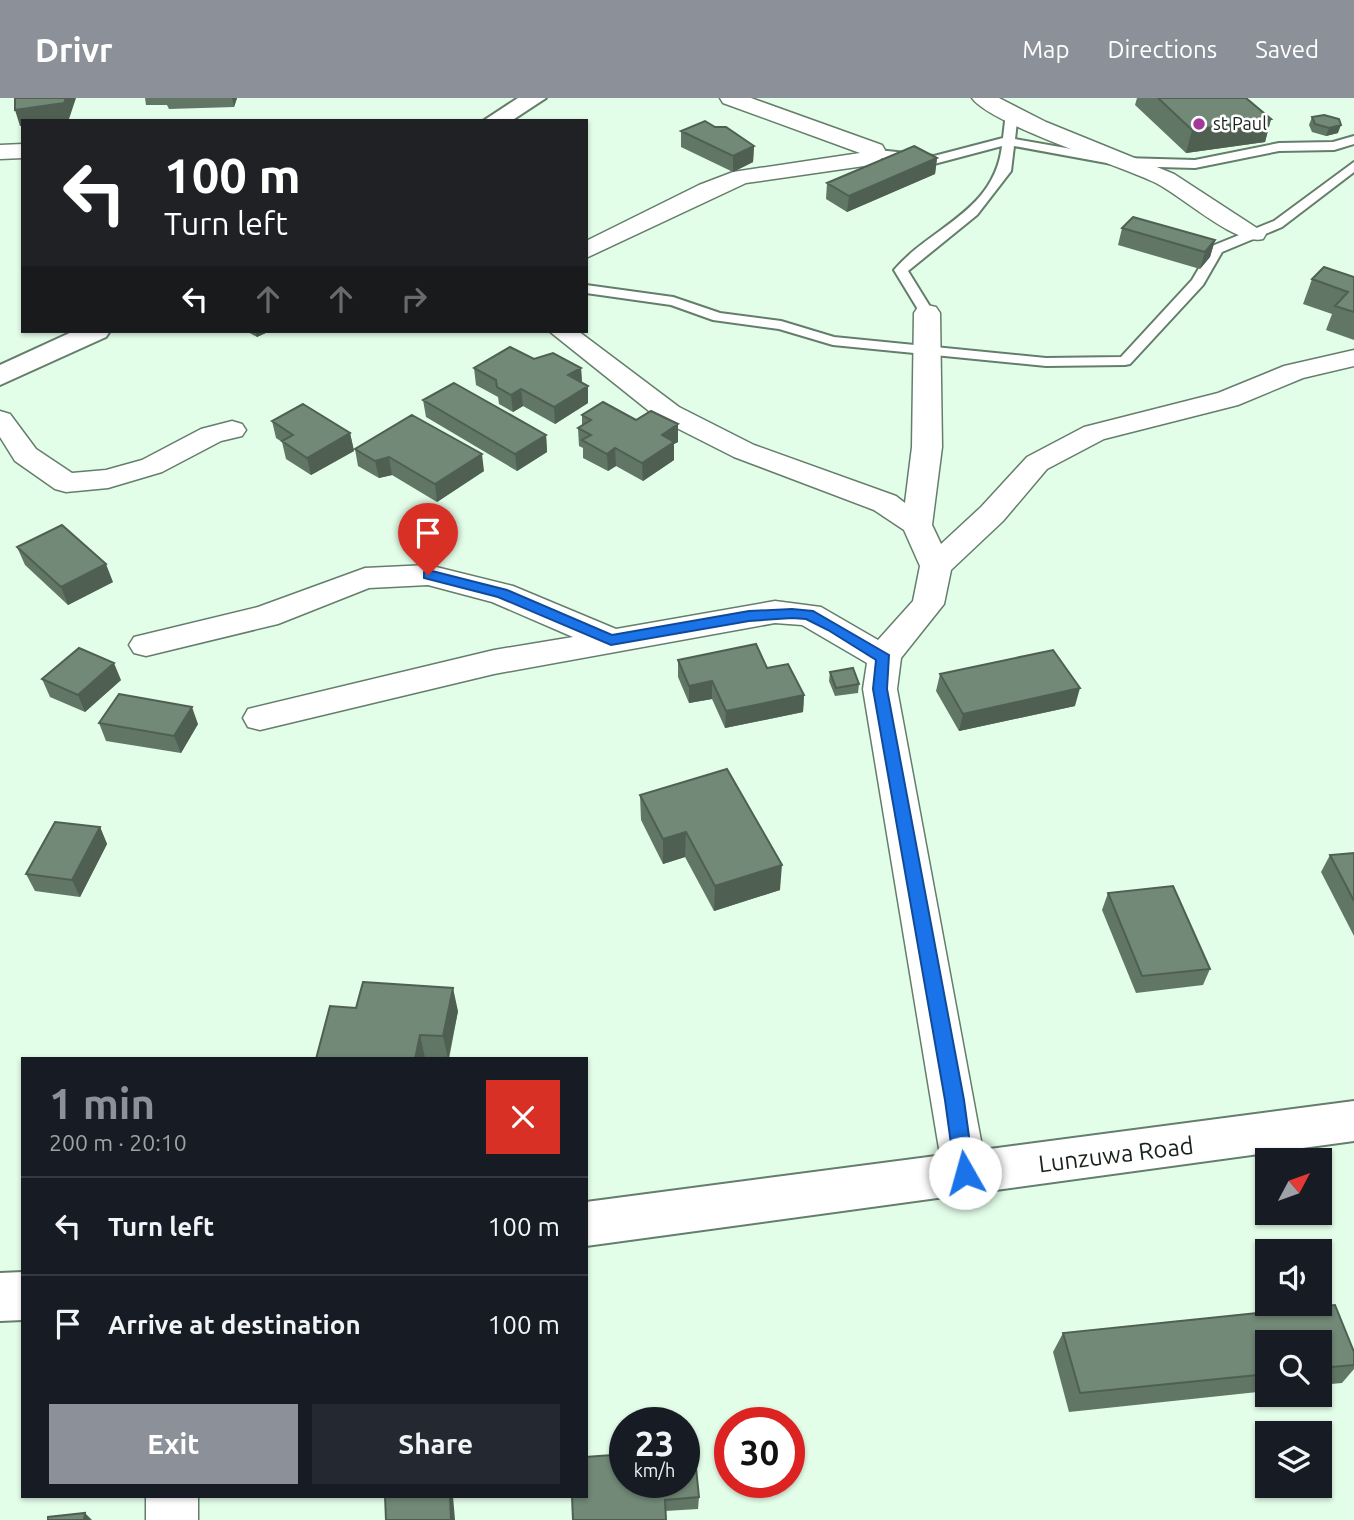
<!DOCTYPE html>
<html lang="en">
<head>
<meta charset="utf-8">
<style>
	body { margin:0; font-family:Ubuntu,sans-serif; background:#242831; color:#f1f3f6; height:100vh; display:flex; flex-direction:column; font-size:26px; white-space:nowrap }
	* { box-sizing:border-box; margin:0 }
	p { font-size:23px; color:#9ea1a6 }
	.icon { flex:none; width:38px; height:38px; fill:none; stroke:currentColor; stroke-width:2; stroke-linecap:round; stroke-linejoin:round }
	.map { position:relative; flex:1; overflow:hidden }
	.panel { position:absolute; left:21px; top:959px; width:567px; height:441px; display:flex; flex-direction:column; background:#171b24; border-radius:0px; box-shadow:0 2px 5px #0004 }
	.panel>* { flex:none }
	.hud { position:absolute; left:21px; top:21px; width:567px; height:214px; border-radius:0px; box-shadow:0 2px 5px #0004; background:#202124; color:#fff; overflow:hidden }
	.needle { width:46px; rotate:49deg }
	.fabs { position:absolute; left:1255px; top:1050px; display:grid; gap:14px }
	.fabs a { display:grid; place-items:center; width:77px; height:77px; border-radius:0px; background:#171b24; box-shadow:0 2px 5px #0004; font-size:35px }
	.speed { position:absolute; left:609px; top:1309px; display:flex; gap:14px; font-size:35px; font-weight:700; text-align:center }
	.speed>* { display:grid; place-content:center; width:91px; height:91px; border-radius:50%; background:#171b24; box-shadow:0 2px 5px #0004; line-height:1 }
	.speed small { font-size:18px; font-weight:400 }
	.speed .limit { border:10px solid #d22; background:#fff; color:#111 }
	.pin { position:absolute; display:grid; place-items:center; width:60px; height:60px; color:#fff; margin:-72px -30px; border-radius:50% 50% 50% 0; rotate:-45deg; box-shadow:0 0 7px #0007 }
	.pin .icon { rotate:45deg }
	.me { position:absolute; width:77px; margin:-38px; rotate:353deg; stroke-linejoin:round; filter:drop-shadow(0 0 5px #0008) }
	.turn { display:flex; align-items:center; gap:24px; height:147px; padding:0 28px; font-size:32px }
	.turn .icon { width:91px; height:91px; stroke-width:2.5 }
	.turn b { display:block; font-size:49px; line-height:60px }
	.lanes { display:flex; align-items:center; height:66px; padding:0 28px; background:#0003; justify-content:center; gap:35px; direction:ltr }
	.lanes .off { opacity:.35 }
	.round { display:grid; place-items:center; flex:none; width:74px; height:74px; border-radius:0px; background:#242831 }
	.head { display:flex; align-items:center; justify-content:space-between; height:119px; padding:0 28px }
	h1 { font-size:42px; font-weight:600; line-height:52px; color:#8c9099 }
	.action { display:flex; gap:14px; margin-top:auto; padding:14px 28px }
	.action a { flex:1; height:80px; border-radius:0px; background:#8c9099; color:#fff; font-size:28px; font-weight:600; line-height:80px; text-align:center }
	.action a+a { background:#242831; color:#f1f3f6 }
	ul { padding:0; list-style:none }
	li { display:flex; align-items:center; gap:21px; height:98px; padding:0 28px; border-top:2px solid #363941 }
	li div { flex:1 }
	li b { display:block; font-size:26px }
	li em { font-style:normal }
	header { display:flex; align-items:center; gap:42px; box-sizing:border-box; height:98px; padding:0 35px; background:#8c9099; color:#fff }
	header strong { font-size:33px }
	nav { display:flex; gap:38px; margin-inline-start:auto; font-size:24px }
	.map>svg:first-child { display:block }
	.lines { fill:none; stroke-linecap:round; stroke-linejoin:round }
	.service-casing { stroke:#657d6b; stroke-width:4 }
	.minor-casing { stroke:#657d6b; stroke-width:3 }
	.tertiary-casing { stroke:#657d6b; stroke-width:4 }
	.service { fill:#fff; fill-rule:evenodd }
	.minor { fill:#fff; fill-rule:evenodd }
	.tertiary { fill:#fff; fill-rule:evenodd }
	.wall { fill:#617665 }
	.shaded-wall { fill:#4f6053 }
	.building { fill:#718976; stroke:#4f6053; stroke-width:2 }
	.route { fill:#1a73e8; stroke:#114b97; stroke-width:2 }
	.poi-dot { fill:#a43899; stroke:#fff; stroke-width:2.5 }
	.labels { text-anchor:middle; stroke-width:5; stroke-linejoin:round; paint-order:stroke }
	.far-poi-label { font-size:18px; fill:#19221b; stroke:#fff; text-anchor:start }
	.near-street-label { font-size:24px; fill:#19221b; stroke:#fff }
</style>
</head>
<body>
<header>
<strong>Drivr</strong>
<nav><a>Map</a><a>Directions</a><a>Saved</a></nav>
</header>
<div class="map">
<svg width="1354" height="1422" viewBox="0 0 1354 1422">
	<rect width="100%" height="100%" fill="#e2fde8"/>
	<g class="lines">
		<defs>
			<path id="service" d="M1012 12 1018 15 1015 41 1123 60 1195 62 1279 45 1333 44 1354 38V46L1334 52 1279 53 1195 70 1123 68 1014 48 1011 73 977 117 908 173 934 215 922 218 894 172C932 128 994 114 1002 48L934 66 878 60 872 56 878 52 934 58 1003 40 1006 15Z
				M1354 64V74L1282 129 1222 154 1203 187 1130 266 1125 267 1046 268 833 247 779 231 713 222 671 207 586 195V187L673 199 720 215 781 223 834 239 1046 260 1121 259 1192 182 1212 148 1274 123Z"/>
			<path id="minor" d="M720 0H751L882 47 885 52 879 65 871 67 746 85 586 160V143L699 87 733 74 860 55 723 5Z
				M972 0H999L1046 24 1174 76 1266 136 1263 141C1236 148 1182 98 1156 85 1121 68 990 26 972 0Z
				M23 46V60L0 61V47Z
				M927 207 936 209 940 215 942 349 932 427 941 446 981 409 1027 359 1084 329 1218 295 1284 268 1354 252V268L1303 280 1238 307 1104 341 1047 371 1003 423 951 472 944 506 901 560 897 591 987 1075 981 1089 965 1095 949 1089 943 1075 863 591 867 565 802 527 775 525 494 576 260 632 248 629 243 620 248 611 494 552 573 539 492 504 428 487 369 490 278 526 146 558 134 555 129 547 134 539 258 509 365 470 428 467 513 488 616 531 775 503 821 509 878 542 913 503 920 468 904 432 874 412 734 359 659 321 549 233H578L679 309 754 347 896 398 905 405 912 349 914 215 918 209Z
				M0 313 10 316 36 351 72 375 106 372 142 362 201 331 232 323 242 326 246 332 242 338 221 343 162 374 108 390 66 394 55 391 15 363 0 339Z
				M146 1398H198V1422H146Z"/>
			<path id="tertiary" d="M518 0H546L511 23H483Z
				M74 233H110L106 239 0 287V267Z
				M1354 1003V1043L586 1148V1104Z
				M23 1174V1222L0 1223V1175Z"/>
		</defs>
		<use href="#service" class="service-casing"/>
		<use href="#minor" class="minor-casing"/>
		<use href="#tertiary" class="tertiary-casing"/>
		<use href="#service" class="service"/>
		<use href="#minor" class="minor"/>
		<use href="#tertiary" class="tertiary"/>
	</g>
	<path class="wall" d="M145 0H237L234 9 169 11 167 7H146Z
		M1137 0H1246L1271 21 1265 44 1186 55 1135 7Z
		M1312 19 1338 35 1326 38 1312 34 1309 27Z
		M715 29 754 48 753 64 733 74 681 49V33Z
		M937 60 935 76 847 114 826 101 827 85Z
		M1122 130 1215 142 1210 159 1200 171 1118 147Z
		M1354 179V242L1326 232 1332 216 1303 206 1312 181Z
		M246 233H270L257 239Z
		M534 261 581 270 582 285 588 288V305L555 326 523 308 513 314 499 306 498 299 476 287 474 270Z
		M423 302 546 337 547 354 517 373 426 319Z
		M582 317 678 326V344L674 346V362L643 383 616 368 608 373 583 360V350L579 348 578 330 582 328Z
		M272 323 350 335 354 353 311 377 286 361 282 344 276 340Z
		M355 351 484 373 437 404 392 377 379 380 358 368Z
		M17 449 113 484 68 507 25 467Z
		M678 562 767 570 804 597 803 614 725 630 712 601 689 605 678 579Z
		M830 574 859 586 858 595 835 598 829 583Z
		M940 576 1075 608 959 633 936 593Z
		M42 581 121 582 85 614 50 599Z
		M99 625 198 626 181 655 106 643Z
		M640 697 780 792 714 813 685 759 663 766 641 722Z
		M100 729 107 746 80 799 35 793 26 776Z
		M1354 755V838L1321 774 1330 757Z
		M1108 795 1210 871 1203 887 1136 895 1102 812Z
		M356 910 458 913 449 961 425 960V961H316Z
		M1335 1207 1354 1254V1271L1342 1285 1320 1287V1244H1267V1293L1069 1314 1053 1254 1063 1235Z
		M572 1398 699 1399 698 1411 665 1413Z"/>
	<path class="shaded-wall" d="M66 0H76L69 21 55 23H23V28H20L15 12Z
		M232 0H237L234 9Z
		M1271 21 1265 44 1186 55 1192 32Z
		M1341 27 1338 35 1326 38 1329 30Z
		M754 48 753 64 733 74V58Z
		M937 60 935 76 847 114 849 98Z
		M1215 142 1210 159 1200 171 1205 154Z
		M255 233H270L257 239Z
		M581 270 582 287 568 277Z
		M588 288V305L555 326 554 309Z
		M521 291 523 308 513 314 511 297Z
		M678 326V344L674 346V362L643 383 642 365 662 337Z
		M350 335 354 353 311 377 307 360Z
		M546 337 547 354 517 373 515 356Z
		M615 350 616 368 608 373 607 356Z
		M482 356 484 373 437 404 435 386Z
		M389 359 392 377 379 380 375 363Z
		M106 466 113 484 68 507 61 489Z
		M114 565 121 582 85 614 78 597Z
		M712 583V601L689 605V588Z
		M1080 590 1075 608 959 633 963 616Z
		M804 597 803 614 725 630 726 613Z
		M192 609 198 626 181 655 174 638Z
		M100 729 107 746 80 799 72 782Z
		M686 734 685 759 663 766V741Z
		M782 767 780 792 714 813 715 788Z
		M453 890 458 913 448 961 443 938Z
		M420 937 425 960V961H415Z
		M450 1398H453L455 1422H451Z
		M85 1415 92 1422H84Z"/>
	<path class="building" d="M15 0H66L64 5 15 12Z
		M1158 0H1246L1271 21 1192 32Z
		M1324 17 1339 21 1341 27 1329 30 1315 26 1312 19Z
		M705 23 715 29H726L754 48 733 58 681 33Z
		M914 48 937 60 849 98 827 85Z
		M1133 119 1215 142 1205 154 1122 130Z
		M1324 169 1354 179V214L1335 208 1348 194 1312 181Z
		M510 249 534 261 553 255 581 270 568 277 588 288 554 309 521 291 511 297 497 289 496 282 474 270Z
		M454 285 546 337 515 356 423 302Z
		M603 304 636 322 651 313 678 326 662 337 674 344 642 365 615 350 607 356 582 342 591 337 578 330 591 322 582 317Z
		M303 306 350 335 307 360 282 343 293 337 272 323Z
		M412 317 482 356 435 386 389 359 375 363 355 351Z
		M62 427 106 466 61 489 17 449Z
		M756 546 767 570 788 566 804 597 726 613 712 583 689 588 678 562Z
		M79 550 114 565 78 597 42 581Z
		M1053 552 1080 590 963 616 940 576Z
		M853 570 859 586 836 590 830 574Z
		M119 596 192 609 174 638 99 625Z
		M727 671 782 767 715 788 686 734 663 741 640 697Z
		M55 724 100 729 72 782 26 776Z
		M1354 755V803L1330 757Z
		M1173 788 1210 871 1142 878 1108 795Z
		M363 884 453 890 443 938 420 937 415 961H316L330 908 356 910Z
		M1335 1207 1354 1254V1267L1320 1270V1244H1267V1276L1080 1295 1063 1235Z
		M694 1350 699 1399 665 1402 666 1422H573L572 1398H586V1359L625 1356V1384H684V1351Z
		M385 1398H450L451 1422H386Z
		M85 1415 84 1422H48V1419Z"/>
	<path class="route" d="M428 472 507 492 612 537 749 513 792 511 813 513 889 557 887 591 964 1002 974 1075 971 1081 965 1084 958 1081 955 1075 945 1002 873 591 876 562 828 532 806 521 792 520 749 523 611 547 498 499 424 480V474Z"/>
	<circle class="poi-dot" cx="1199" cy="26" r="7"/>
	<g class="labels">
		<g class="far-poi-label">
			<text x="1213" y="32">st Paul</text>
		</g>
		<g class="near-street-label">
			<text transform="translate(1116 1057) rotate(-7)" y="8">Lunzuwa Road</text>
		</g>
	</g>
</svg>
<div class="fabs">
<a><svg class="needle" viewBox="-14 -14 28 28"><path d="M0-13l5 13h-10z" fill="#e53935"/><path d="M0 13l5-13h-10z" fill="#9ea1a6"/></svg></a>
<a><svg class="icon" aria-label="sound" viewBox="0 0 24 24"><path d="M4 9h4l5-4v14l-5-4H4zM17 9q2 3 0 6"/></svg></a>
<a><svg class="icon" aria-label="search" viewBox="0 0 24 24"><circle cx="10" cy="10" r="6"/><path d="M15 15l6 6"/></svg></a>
<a><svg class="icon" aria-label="layers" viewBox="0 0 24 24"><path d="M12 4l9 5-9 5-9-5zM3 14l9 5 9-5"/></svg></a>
</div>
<div class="speed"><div>23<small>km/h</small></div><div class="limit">30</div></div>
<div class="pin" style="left:428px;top:477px;background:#d93025"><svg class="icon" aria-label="arrive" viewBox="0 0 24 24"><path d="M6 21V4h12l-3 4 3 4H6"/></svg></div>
<svg class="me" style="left:965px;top:1075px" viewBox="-20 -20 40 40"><circle r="19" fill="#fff"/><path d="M0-13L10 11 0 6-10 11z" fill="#1a73e8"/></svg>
<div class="hud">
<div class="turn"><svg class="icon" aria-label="left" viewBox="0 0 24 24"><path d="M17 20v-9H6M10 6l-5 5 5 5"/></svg><div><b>100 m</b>Turn left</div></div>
<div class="lanes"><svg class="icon" aria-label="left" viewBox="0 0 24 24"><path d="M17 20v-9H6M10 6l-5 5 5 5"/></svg><svg class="icon off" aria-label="ahead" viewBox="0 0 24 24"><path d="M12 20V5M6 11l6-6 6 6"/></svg><svg class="icon off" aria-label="ahead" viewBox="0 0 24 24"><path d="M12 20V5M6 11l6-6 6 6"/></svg><svg class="icon off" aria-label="right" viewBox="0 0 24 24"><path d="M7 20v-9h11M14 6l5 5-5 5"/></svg></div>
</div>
<section class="panel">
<div class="head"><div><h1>1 min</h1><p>200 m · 20:10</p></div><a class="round" style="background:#d93025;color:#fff"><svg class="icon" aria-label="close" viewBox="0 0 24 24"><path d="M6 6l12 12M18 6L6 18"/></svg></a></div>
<ul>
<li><svg class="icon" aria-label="left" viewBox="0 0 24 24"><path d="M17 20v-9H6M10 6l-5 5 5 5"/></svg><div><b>Turn left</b></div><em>100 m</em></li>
<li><svg class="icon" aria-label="arrive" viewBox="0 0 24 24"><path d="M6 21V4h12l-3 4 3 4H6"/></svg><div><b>Arrive at destination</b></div><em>100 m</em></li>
</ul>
<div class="action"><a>Exit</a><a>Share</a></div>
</section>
</div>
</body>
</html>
